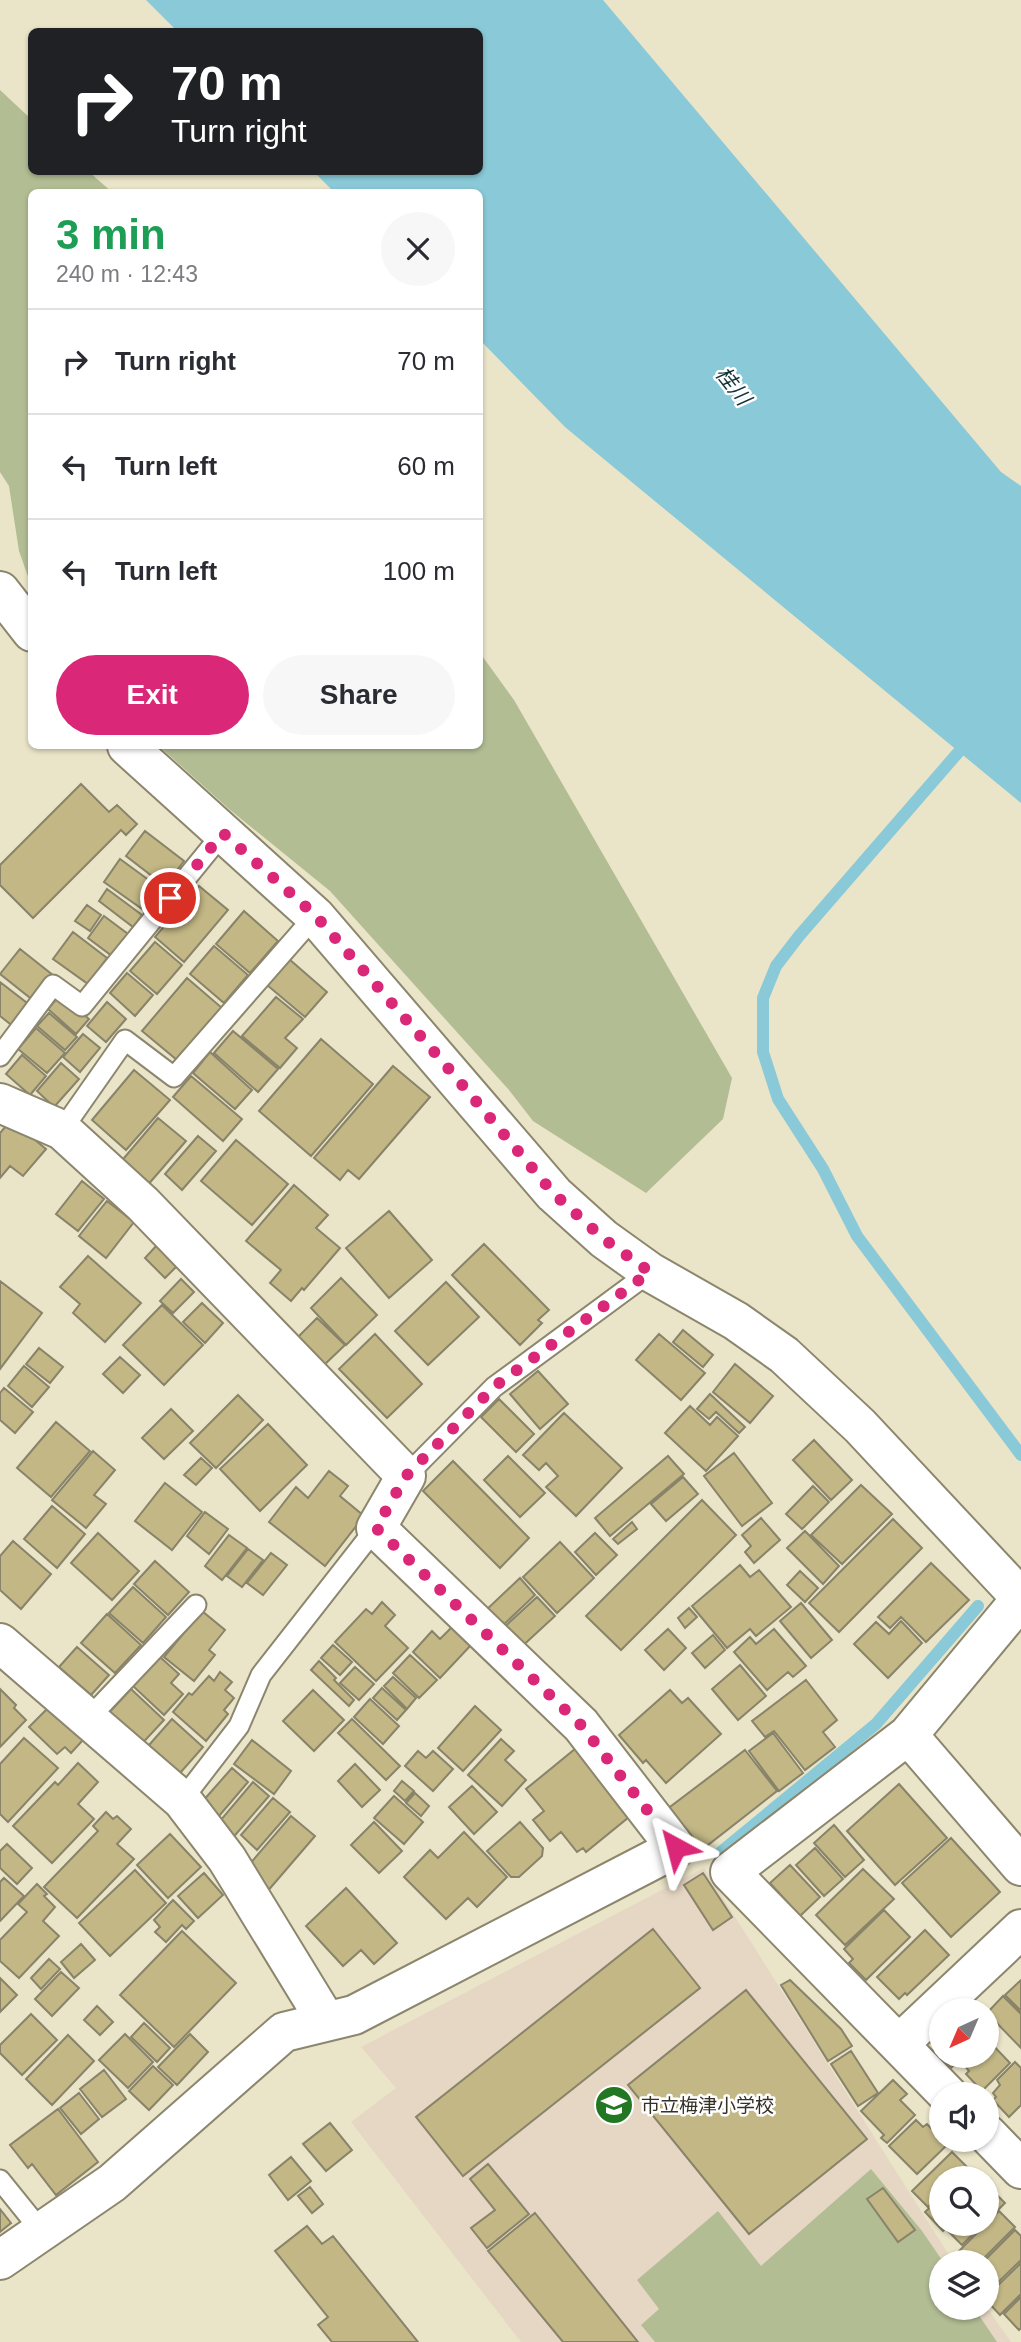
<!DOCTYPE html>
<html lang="en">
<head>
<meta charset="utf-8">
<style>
	body { margin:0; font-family:Arial,"Noto Sans JP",sans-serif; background:#f7f7f7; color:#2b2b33; height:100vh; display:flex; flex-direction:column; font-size:26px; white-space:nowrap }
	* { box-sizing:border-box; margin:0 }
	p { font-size:23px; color:#7c7c81 }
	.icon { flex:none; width:38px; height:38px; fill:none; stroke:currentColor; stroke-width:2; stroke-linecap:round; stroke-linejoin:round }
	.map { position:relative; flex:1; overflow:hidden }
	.sheet { position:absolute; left:28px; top:189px; width:455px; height:560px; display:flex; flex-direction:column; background:#fff; border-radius:10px; box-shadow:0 2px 5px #0004 }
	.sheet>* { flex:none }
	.top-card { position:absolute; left:28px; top:28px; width:455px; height:147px; border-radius:10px; box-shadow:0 2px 5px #0004; background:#202124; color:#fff; overflow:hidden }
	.needle { width:46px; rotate:224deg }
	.tools { position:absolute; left:929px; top:1998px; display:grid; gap:14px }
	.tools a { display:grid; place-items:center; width:70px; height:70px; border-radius:50%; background:#fff; box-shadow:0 2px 5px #0004; font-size:35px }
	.pin { position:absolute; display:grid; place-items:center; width:60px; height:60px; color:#fff; margin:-30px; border:4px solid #fff; border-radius:50%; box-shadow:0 2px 7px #0007 }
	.me { position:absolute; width:77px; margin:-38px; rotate:322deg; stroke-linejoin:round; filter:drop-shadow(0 0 5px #0008) }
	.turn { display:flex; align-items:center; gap:24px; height:147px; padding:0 28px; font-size:32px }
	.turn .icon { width:91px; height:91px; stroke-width:2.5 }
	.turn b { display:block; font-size:49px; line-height:60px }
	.round { display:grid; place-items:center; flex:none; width:74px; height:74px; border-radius:37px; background:#f7f7f7 }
	.overview { display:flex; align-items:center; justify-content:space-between; height:119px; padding:0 28px }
	h1 { font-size:42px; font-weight:700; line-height:52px; color:#1e9e55 }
	.primary-button { display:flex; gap:14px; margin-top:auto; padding:14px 28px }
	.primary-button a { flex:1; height:80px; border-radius:42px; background:#db2777; color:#fff; font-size:28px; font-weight:700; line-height:80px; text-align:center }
	.primary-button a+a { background:#f7f7f7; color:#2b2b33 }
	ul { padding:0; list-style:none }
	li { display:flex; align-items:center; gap:21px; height:105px; padding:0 28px; border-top:2px solid #e1e1e2 }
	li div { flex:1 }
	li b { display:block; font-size:26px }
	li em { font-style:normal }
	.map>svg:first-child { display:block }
	.education { fill:#e6d7c4 }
	.green { fill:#b2bd94 }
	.water { fill:#8ac9d7 }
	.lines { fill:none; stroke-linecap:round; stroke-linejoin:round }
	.stream { stroke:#8ac9d7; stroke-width:12 }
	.building { fill:#c2b785; stroke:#888369; stroke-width:2 }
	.service-casing { stroke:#8b866d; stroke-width:23 }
	.minor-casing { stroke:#8b866d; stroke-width:42 }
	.tertiary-casing { stroke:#8b866d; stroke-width:42 }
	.service { stroke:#fff; stroke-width:19 }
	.minor { stroke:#fff; stroke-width:38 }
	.tertiary { stroke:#fff; stroke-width:38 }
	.route { stroke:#db2777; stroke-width:12; stroke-dasharray:0 21.6 }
	.labels { text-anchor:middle; stroke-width:5; stroke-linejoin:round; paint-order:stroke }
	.poi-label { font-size:19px; fill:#343127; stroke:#fff; text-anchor:start }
	.water-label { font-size:21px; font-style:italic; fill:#13333a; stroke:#fff }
</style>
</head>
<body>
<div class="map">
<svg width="1021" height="2342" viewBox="0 0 1021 2342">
	<rect width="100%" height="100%" fill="#eae4c8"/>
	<path class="education" d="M704 1868 954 2263H942V2308H987L1011 2342H521L351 2122 396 2088 361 2047Z"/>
	<path class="green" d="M0 90 31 119 32 172H89L112 192H32L31 585 19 551 9 486 0 472Z
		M480 653 514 700 732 1078 723 1119 646 1193 533 1121 509 1090 330 891 229 809 159 746H480Z
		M871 2169 922 2231 944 2263H942V2308H974L997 2342H655L641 2325 659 2309 637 2280 718 2211 761 2266Z"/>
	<path class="water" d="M146 0H603L1001 472 1021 486V803L565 427 480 340V192H334L314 172H480V32L177 31Z"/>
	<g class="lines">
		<path class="stream" d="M969 740 799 936 776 966 763 998V1052L778 1099 823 1169 857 1236 1021 1455
			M721 1852 876 1724 978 1606"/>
	</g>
	<path class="building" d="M81 784 109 812 117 805 137 824 126 835 121 830 33 918 0 885V865Z
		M145 831 184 861 165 886 126 856Z
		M120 859 161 889 145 911 104 882Z
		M199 886 228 910 184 962 155 937Z
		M107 889 142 915 133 927 99 901Z
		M87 905 101 915 90 931 75 921Z
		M244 911 278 941 250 973 216 944Z
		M104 916 132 937 116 959 88 938Z
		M73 932 107 958 88 984 53 959Z
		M155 942 182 965 157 994 130 971Z
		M214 946 248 975 224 1003 190 974Z
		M20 949 54 976 34 1001 0 974Z
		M289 959 327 992 305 1017 267 985Z
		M127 973 153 995 135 1016 110 993Z
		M187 978 222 1008 177 1060 142 1031Z
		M0 982 31 1006 14 1027 0 1016Z
		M60 995 89 1019 76 1034 48 1009Z
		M276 997 303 1019 285 1038 297 1048 280 1068 242 1036Z
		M107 1002 126 1019 106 1042 87 1026Z
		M49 1013 77 1037 65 1050 37 1026Z
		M36 1028 65 1053 47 1073 18 1049Z
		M233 1031 278 1069 258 1092 214 1053Z
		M83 1034 100 1048 80 1072 63 1057Z
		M321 1039 373 1084 311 1156 259 1111Z
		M210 1052 252 1090 235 1109 193 1073Z
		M22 1055 46 1076 30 1095 6 1074Z
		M61 1063 79 1079 54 1107 37 1091Z
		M393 1066 430 1097 359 1179 348 1170 340 1180 314 1158Z
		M134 1070 170 1100 126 1150 92 1120Z
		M191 1076 242 1119 223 1141 173 1097Z
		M158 1118 186 1141 146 1187 119 1164Z
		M11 1120 46 1149 23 1176 10 1166 0 1178V1133Z
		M198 1136 216 1151 182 1190 165 1174Z
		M236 1140 288 1184 252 1225 201 1181Z
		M82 1181 104 1199 78 1231 56 1214Z
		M294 1185 328 1215 316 1228 340 1248 304 1290 302 1288 291 1301 270 1283 281 1270 246 1241Z
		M107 1201 134 1222 106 1258 79 1236Z
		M389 1211 432 1260 389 1298 346 1248Z
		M158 1244 179 1264 165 1278 145 1258Z
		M484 1244 549 1310 538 1320 542 1323 520 1345 452 1275Z
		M88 1256 141 1303 105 1342 73 1313 80 1304 60 1287Z
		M341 1278 377 1315 346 1345 311 1308Z
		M181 1279 194 1292 173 1313 160 1301Z
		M0 1281 42 1313 0 1369Z
		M446 1282 479 1317 428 1365 395 1331Z
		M202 1303 223 1323 205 1343 183 1322Z
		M162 1305 203 1345 164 1385 123 1345Z
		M317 1318 345 1345 323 1366 296 1339Z
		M683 1330 713 1355 703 1367 673 1342Z
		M375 1334 422 1384 387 1418 339 1369Z
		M659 1334 705 1373 681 1400 636 1360Z
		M39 1348 63 1367 50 1383 26 1364Z
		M120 1357 140 1375 123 1393 103 1374Z
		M735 1364 773 1396 750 1423 713 1392Z
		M24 1366 49 1387 32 1407 8 1386Z
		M538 1371 568 1404 540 1429 510 1394Z
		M4 1388 33 1412 15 1433 0 1420V1393Z
		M710 1394 745 1427 739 1433 716 1412 709 1419 697 1409Z
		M238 1395 263 1420 216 1468 190 1443Z
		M499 1399 534 1434 516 1452 481 1417Z
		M690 1406 710 1425 717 1417 738 1436 706 1471 665 1433Z
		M171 1409 193 1431 164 1459 142 1438Z
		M564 1413 622 1468 576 1516 546 1487 558 1476 546 1463 539 1470 523 1455Z
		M56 1422 90 1451 51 1497 17 1468Z
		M268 1424 307 1465 260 1511 220 1469Z
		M814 1440 852 1480 831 1500 793 1460Z
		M93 1451 115 1470 94 1495 106 1504 86 1528 52 1500Z
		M734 1453 772 1503 742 1526 704 1476Z
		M508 1456 545 1493 520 1517 484 1480Z
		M668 1456 684 1474 610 1536 595 1518Z
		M201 1458 212 1468 196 1485 184 1475Z
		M453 1461 529 1538 500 1568 423 1491Z
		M329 1471 348 1486 340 1496 364 1516 325 1566 269 1522 296 1487 308 1498Z
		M683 1477 698 1494 666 1521 651 1504Z
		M165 1483 202 1512 172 1550 135 1521Z
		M861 1485 892 1514 842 1564 811 1535Z
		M813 1486 829 1502 802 1529 786 1514Z
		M702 1500 736 1535 621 1650 586 1616Z
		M52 1506 85 1534 57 1568 24 1539Z
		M205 1512 228 1529 209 1554 187 1536Z
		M761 1518 780 1540 754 1563 745 1552 751 1546 742 1535Z
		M893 1519 922 1548 839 1632 809 1603Z
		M632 1522 637 1529 618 1544 613 1539Z
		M805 1531 839 1566 823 1584 787 1548Z
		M98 1533 139 1571 112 1600 71 1563Z
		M595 1533 617 1555 596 1575 575 1552Z
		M229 1535 247 1548 222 1580 205 1566Z
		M13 1541 51 1574 21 1609 0 1590V1556Z
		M560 1542 594 1578 557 1613 523 1577Z
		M248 1549 263 1560 242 1587 227 1576Z
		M271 1553 287 1565 263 1595 247 1583Z
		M155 1561 189 1592 168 1615 134 1584Z
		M931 1563 969 1600 926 1642 901 1617 890 1628 878 1617Z
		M740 1565 750 1577 759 1570 791 1607 756 1636 750 1629 727 1648 692 1606Z
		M800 1571 818 1588 805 1602 787 1585Z
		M520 1578 535 1595 499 1629 483 1613Z
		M133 1587 166 1617 143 1643 109 1613Z
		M537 1597 555 1616 518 1650 500 1631Z
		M382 1602 395 1615 385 1626 408 1648 376 1681 335 1642 366 1609 372 1614Z
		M801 1603 832 1640 811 1658 780 1621Z
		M689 1608 697 1617 685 1628 678 1618Z
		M202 1611 225 1630 209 1650 215 1655 194 1681 164 1657Z
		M107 1614 141 1645 115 1673 81 1643Z
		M901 1621 922 1643 888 1678 854 1644 876 1622 889 1634Z
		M453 1626 472 1644 440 1678 413 1652 432 1631 440 1639Z
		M668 1629 686 1648 664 1670 645 1650Z
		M774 1629 806 1666 793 1677 788 1672 767 1690 734 1652 750 1637 756 1644Z
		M713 1635 725 1650 705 1668 692 1653Z
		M333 1645 352 1662 340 1675 321 1658Z
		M77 1647 109 1675 91 1695 59 1667Z
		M410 1655 437 1680 419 1698 393 1673Z
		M160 1657 179 1674 171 1683 183 1694 164 1715 133 1686Z
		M319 1661 336 1678 334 1680 354 1700 349 1706 311 1670Z
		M740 1665 766 1696 738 1720 712 1689Z
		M355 1667 374 1684 359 1700 340 1683Z
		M220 1672 232 1682 225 1690 234 1698 224 1710 228 1714 206 1741 173 1712 189 1693 192 1695 209 1676 214 1681Z
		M393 1677 416 1698 407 1709 384 1686Z
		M806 1680 837 1720 823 1732 835 1747 805 1770 774 1731 765 1737 752 1721Z
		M382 1688 406 1710 397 1720 373 1698Z
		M0 1689 16 1705 14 1708 26 1720 0 1747Z
		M131 1689 164 1720 136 1750 106 1716Z
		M313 1690 344 1720 314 1751 283 1721Z
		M670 1690 682 1703 688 1698 721 1734 666 1783 646 1760 643 1763 619 1735Z
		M370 1699 399 1726 383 1744 354 1717Z
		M475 1706 501 1730 463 1771 438 1748Z
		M49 1707 83 1740 71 1753 65 1747 57 1754 29 1727Z
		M172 1719 203 1747 173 1781 142 1753Z
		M352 1719 400 1766 386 1780 338 1733Z
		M773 1733 803 1773 779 1791 749 1751Z
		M24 1738 58 1768 8 1822 0 1814V1764Z
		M501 1739 514 1751 505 1760 526 1780 502 1806 468 1775Z
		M252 1740 291 1771 274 1794 234 1764Z
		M575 1749 629 1817 586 1852 583 1848 577 1852 561 1832 550 1841 533 1820 544 1811 526 1789Z
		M745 1750 777 1791 699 1852 666 1810Z
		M418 1751 426 1758 433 1751 453 1769 433 1791 405 1766Z
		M78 1763 98 1782 78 1804 94 1819 52 1863 13 1826 55 1782 58 1785Z
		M355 1764 380 1790 362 1807 338 1781Z
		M232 1768 248 1782 219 1816 202 1802Z
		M402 1781 414 1791 405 1801 394 1791Z
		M253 1782 269 1796 230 1841 214 1828Z
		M899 1784 947 1838 895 1885 847 1831Z
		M472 1786 497 1812 474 1834 449 1807Z
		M415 1793 429 1806 421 1816 406 1803Z
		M394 1796 423 1822 404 1844 374 1818Z
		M273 1798 290 1812 257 1850 241 1835Z
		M106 1812 113 1819 117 1816 131 1829 117 1844 134 1859 77 1918 44 1887 98 1831 93 1826Z
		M291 1816 315 1836 266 1893 242 1873Z
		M374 1822 402 1851 379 1873 351 1845Z
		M520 1822 543 1848 542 1856 519 1877H511L487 1851Z
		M834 1825 864 1860 845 1877 814 1843Z
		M464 1832 507 1877 477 1907 468 1898 446 1919 404 1877 430 1850 438 1858Z
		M170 1834 201 1867 168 1898 137 1865Z
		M951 1838 1000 1892 951 1937 902 1883Z
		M7 1844 32 1868 17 1884 0 1868V1851Z
		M815 1848 843 1879 824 1896 796 1865Z
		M790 1865 820 1897 800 1916 770 1883Z
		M863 1869 894 1899 845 1945 816 1915Z
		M135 1870 166 1903 110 1956 79 1923Z
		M204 1873 223 1895 198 1918 178 1896Z
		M703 1873 732 1917 713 1930 684 1885Z
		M4 1878 24 1896 0 1921V1882Z
		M37 1884 47 1894 44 1896 55 1907 43 1921 59 1936 19 1978 0 1961V1940L27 1912 18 1904Z
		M346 1888 397 1943 374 1964 361 1950 343 1966 306 1926Z
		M173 1900 194 1921 186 1929 182 1925 166 1942 155 1932 160 1927 154 1920Z
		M884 1910 910 1937 866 1980 849 1963 853 1959 844 1949Z
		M653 1929 700 1988 463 2176 416 2117Z
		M925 1930 949 1955 907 1995 905 1993 899 1999 877 1977Z
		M182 1931 236 1983 174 2047 120 1995Z
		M81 1944 95 1960 74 1978 61 1962Z
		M49 1959 60 1969 41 1989 31 1978Z
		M61 1972 79 1988 52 2016 35 1999Z
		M0 1978 17 1995 0 2012Z
		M790 1980 841 2029 852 2046 828 2061 781 1985Z
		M1021 1980V2011L1005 1995Z
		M746 1990 867 2139 749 2234 628 2085Z
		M1003 1996 1021 2014V2048L987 2013Z
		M971 2000 981 2011H960Z
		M97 2006 113 2022 100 2035 84 2020Z
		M31 2014 57 2040 22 2075 0 2053V2045Z
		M144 2023 170 2048 157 2062 131 2037Z
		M125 2034 153 2062 128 2088 99 2060Z
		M190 2034 208 2052 177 2085 158 2067Z
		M68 2035 94 2061 52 2105 26 2079Z
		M987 2039 1010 2063 982 2091 966 2074 969 2071 964 2065 972 2056H987Z
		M942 2043V2056H963L951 2068 934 2050Z
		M851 2051 878 2093 858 2106 831 2064Z
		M1015 2062 1021 2068V2105L1009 2117 993 2100 996 2097 993 2093 1000 2085 997 2080Z
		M153 2066 173 2085 149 2110 129 2091Z
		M104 2070 126 2099 102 2117 80 2089Z
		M893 2080 907 2094 900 2100 915 2115 887 2143 881 2138 884 2135 861 2111Z
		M79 2093 99 2119 81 2134 60 2108Z
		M58 2109 98 2162 56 2195 32 2164 28 2168 10 2145Z
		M916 2120 923 2127 927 2124 947 2145 917 2174 889 2146Z
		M330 2123 352 2150 326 2171 303 2144Z
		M952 2152 968 2168 957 2179H942V2194L928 2207 912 2191Z
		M291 2157 311 2181 288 2200 269 2175Z
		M488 2164 529 2214 487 2248 471 2228 495 2210 470 2179Z
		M970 2168 981 2179H959Z
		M310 2187 323 2204 312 2213 298 2196Z
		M883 2188 915 2230 898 2242 867 2199Z
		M991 2189 1005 2203 987 2221V2192Z
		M942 2196V2224H950L943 2231 925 2212Z
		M0 2209 11 2223 0 2232Z
		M999 2211 1015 2227 979 2263H970L959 2251Z
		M535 2213 638 2342H563L488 2251Z
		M955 2224H983L962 2245 948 2231Z
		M307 2226 322 2244 333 2236 418 2342H332L318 2325 328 2317 275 2251Z
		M1015 2230 1021 2236V2260L987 2293V2263H982Z
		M1021 2263V2294L1000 2315 987 2301V2296Z
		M1021 2297V2328L1019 2330 1004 2314Z"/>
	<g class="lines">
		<defs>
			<path id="service" d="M0 1056 53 985 82 1006 223 833
				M62 1130 125 1040 174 1077 315 916
				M406 1476 494 1387 650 1272
				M88 1719 196 1605
				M182 1800 239 1726 261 1675 376 1528
				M0 2180 42 2232"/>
			<path id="minor" d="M0 1103 62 1130 143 1204 406 1476 376 1528 581 1725 676 1848 354 2015 284 2032 112 2183 0 2260
				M0 1643 182 1800 227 1859 326 2021
				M908 1735 1021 1866
				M899 2044 1021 1929
				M948 2095 730 1872 908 1735 1021 1599
				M987 2134 1021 2169"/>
			<path id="tertiary" d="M0 591 32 632
				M127 746 315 916 554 1194 604 1239 650 1272 736 1321 784 1355 860 1426 1021 1598"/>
		</defs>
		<use href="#service" class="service-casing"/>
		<use href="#minor" class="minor-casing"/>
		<use href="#tertiary" class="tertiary-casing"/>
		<use href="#service" class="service"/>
		<use href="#minor" class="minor"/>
		<use href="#tertiary" class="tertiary"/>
	</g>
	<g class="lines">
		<path class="route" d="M170 898 223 833 316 916 443 1062 554 1194 604 1239 650 1272 494 1387 406 1476 376 1528 581 1725 676 1847"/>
	</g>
	<defs>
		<symbol id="school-disc" viewBox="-11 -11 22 22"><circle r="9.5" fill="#272" stroke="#fff"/><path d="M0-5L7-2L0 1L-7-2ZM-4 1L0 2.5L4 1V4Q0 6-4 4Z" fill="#fff"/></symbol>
	</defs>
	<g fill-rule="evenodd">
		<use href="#school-disc" x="592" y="2083" width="44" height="44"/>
	</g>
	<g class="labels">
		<g class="poi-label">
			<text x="641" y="2112">市立梅津小学校</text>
		</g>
		<g class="water-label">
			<text transform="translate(733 386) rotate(52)" y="7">桂川</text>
		</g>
	</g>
</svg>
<div class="tools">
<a><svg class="needle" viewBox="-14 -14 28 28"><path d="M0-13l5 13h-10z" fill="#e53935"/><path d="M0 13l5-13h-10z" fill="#7c7c81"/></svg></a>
<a><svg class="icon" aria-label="sound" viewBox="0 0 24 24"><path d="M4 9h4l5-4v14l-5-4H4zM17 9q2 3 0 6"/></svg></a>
<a><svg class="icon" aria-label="search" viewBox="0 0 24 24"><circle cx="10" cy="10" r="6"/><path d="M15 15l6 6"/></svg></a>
<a><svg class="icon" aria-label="layers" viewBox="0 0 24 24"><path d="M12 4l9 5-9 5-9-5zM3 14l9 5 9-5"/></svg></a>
</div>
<div class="pin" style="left:170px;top:898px;background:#d93025"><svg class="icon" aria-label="arrive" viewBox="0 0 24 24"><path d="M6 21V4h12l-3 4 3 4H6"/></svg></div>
<svg class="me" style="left:676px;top:1847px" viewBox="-20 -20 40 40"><path d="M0-17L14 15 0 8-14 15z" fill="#db2777" stroke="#fff" stroke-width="4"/></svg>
<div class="top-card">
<div class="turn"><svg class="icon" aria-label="right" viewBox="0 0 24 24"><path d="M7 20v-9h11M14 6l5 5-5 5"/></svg><div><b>70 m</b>Turn right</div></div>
</div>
<section class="sheet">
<div class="overview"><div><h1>3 min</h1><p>240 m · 12:43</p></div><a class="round"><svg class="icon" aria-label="close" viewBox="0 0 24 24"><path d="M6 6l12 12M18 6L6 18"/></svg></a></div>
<ul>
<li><svg class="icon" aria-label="right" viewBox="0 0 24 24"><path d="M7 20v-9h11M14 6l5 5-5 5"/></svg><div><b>Turn right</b></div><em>70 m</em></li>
<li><svg class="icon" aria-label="left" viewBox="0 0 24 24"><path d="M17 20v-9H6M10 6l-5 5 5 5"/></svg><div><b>Turn left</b></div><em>60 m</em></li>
<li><svg class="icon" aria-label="left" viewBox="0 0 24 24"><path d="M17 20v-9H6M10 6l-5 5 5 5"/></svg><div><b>Turn left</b></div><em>100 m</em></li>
</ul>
<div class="primary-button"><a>Exit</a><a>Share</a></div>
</section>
</div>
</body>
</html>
